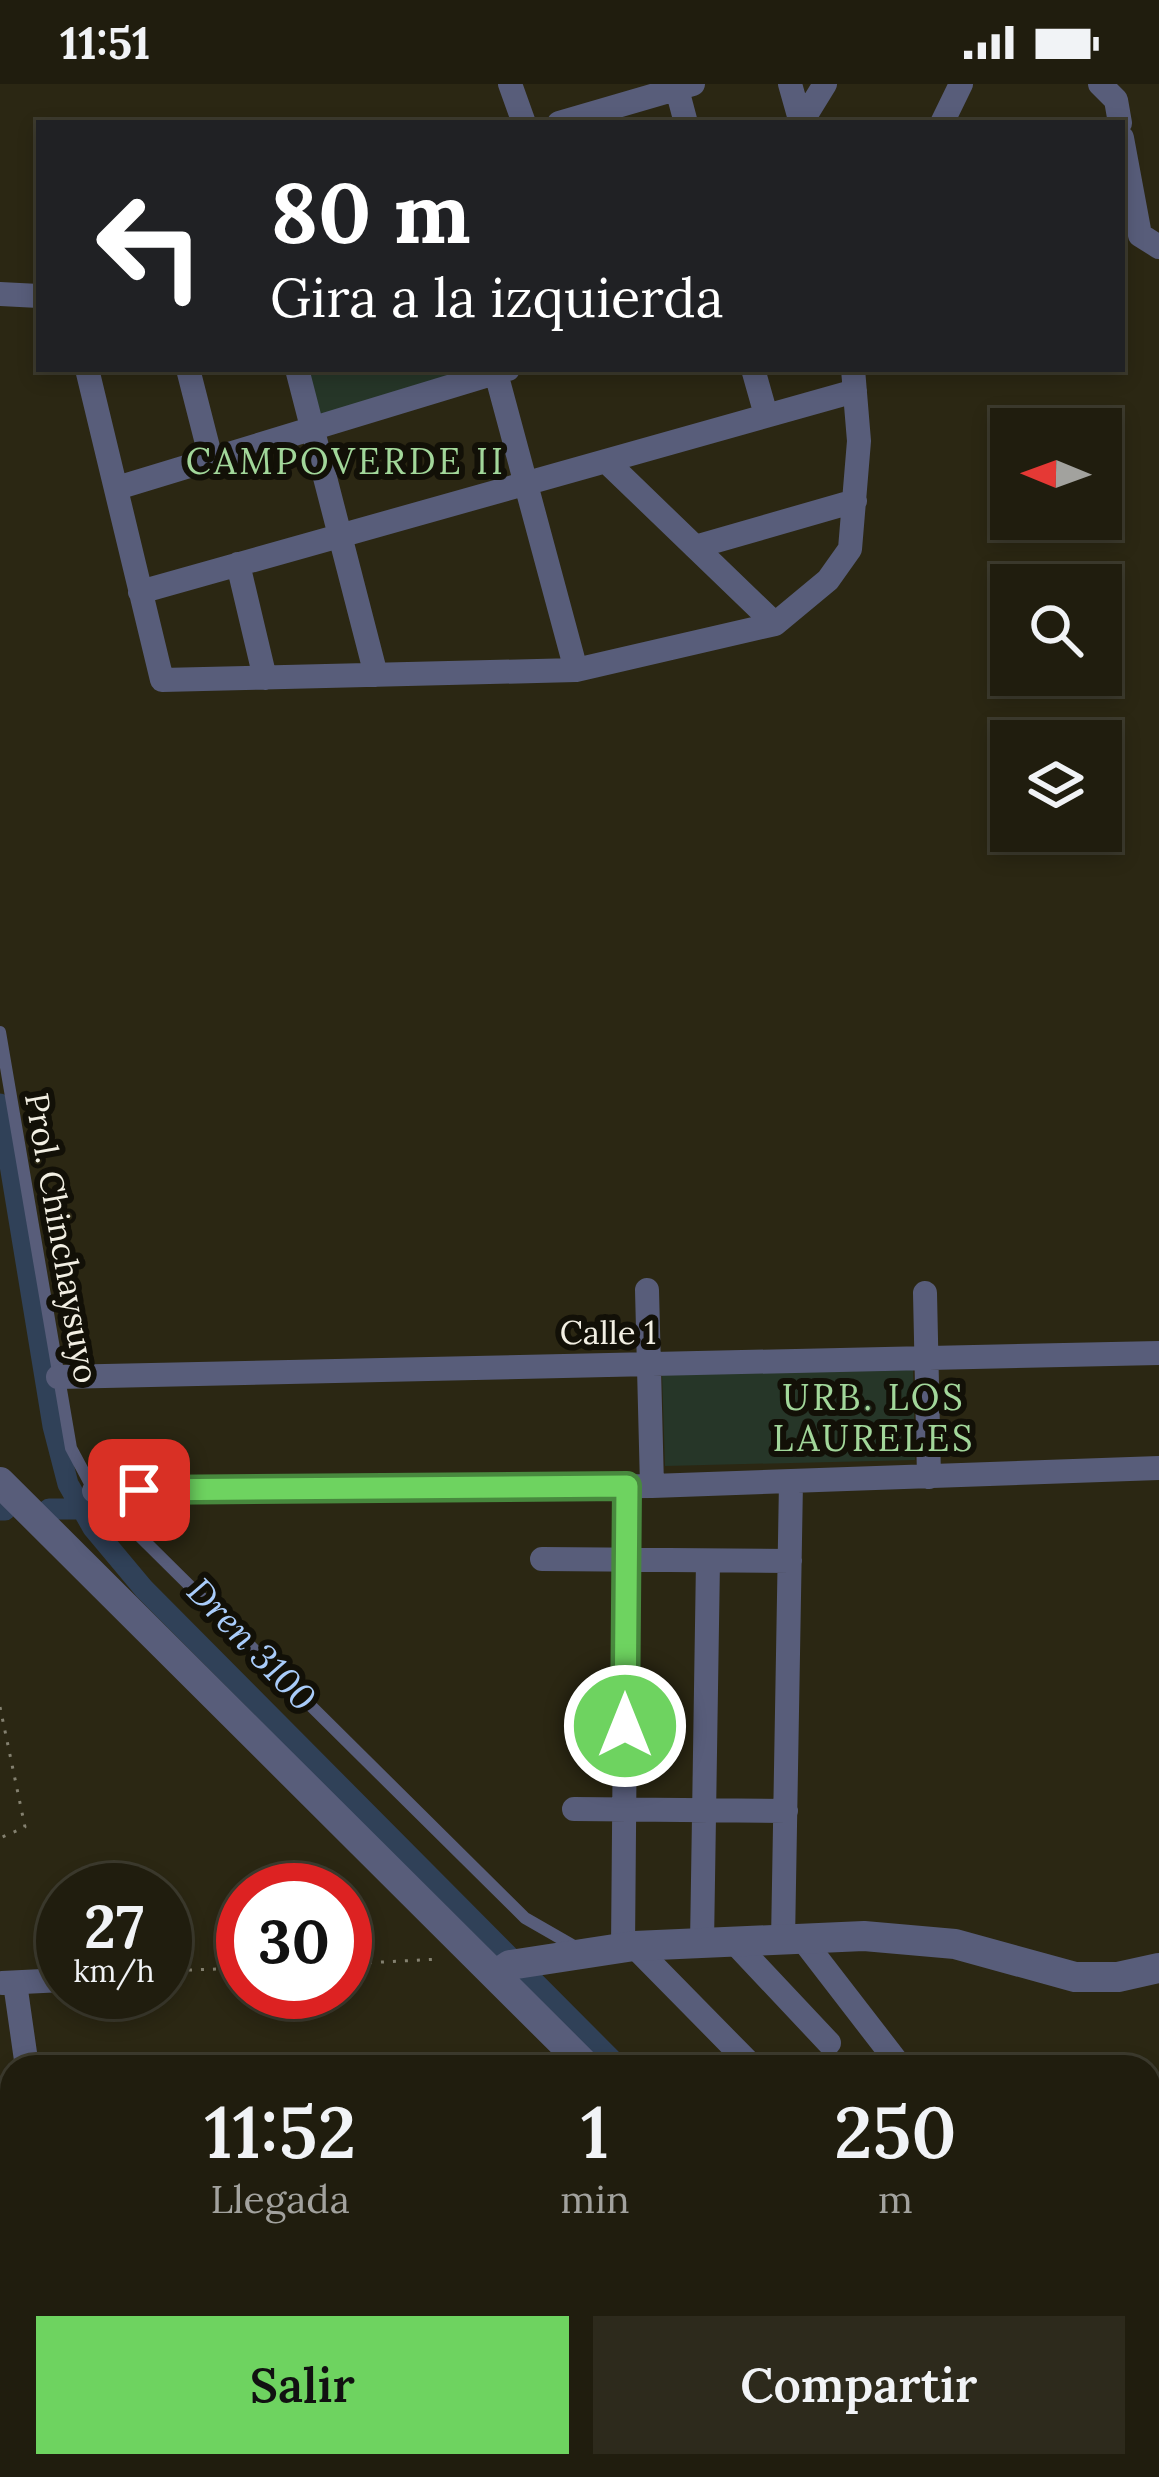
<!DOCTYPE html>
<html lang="es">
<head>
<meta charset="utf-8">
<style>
	body { margin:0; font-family:Lora,serif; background:#2d2a1c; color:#f1f3f6; height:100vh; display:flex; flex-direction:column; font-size:45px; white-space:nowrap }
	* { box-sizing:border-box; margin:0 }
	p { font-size:39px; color:#a2a29e }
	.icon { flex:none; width:66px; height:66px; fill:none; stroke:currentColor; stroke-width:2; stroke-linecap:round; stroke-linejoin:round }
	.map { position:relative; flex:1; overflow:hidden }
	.drawer { position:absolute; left:0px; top:1971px; width:1161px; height:423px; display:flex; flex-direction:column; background:#201d0e; border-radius:36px 36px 0 0; box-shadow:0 6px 18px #0003,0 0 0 3px #3d3b2e }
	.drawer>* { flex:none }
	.top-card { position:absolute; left:36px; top:36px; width:1089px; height:252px; border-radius:0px; box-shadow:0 6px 18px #0003,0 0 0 3px #3d3b2e; background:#202124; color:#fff; overflow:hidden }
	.needle { width:78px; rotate:271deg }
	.buttons { position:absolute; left:990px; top:324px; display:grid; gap:24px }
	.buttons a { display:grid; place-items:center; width:132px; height:132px; border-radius:0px; background:#201d0e; box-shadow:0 6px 18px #0003,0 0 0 3px #3d3b2e; font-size:60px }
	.speed { position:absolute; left:36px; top:1779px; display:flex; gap:24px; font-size:60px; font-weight:700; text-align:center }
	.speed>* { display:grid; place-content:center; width:156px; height:156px; border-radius:50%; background:#201d0e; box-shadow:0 6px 18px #0003,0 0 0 3px #3d3b2e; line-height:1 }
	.speed small { font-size:30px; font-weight:400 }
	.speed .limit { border:18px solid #d22; background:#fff; color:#111 }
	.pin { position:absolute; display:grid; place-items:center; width:102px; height:102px; color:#fff; margin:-51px; border-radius:24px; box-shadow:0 6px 18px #0006 }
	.me { position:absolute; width:132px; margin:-66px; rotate:0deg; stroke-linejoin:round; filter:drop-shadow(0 0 9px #0008) }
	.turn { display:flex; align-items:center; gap:42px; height:252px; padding:0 36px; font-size:54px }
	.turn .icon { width:156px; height:156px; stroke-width:2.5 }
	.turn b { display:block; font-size:84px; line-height:102px }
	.eta { display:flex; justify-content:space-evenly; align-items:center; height:204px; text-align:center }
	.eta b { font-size:72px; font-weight:600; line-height:84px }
	.cta { display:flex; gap:24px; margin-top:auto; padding:24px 36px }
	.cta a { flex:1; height:138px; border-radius:0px; background:#6ed360; color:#111; font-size:48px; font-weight:600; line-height:138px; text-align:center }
	.cta a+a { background:#2d2a1c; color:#f1f3f6 }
	.status { display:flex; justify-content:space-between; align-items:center; height:84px; padding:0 60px; background:#201d0e; direction:ltr }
	.status svg { height:33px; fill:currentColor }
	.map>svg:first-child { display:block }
	.green { fill:#263628 }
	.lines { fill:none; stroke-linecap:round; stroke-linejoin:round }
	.canal { stroke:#304158; stroke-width:21 }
	.path { stroke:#848170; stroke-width:3; stroke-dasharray:3 9; stroke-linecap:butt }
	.service { stroke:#585d7a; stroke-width:12 }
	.minor { stroke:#585d7a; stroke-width:24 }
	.tertiary { stroke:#585d7a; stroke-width:30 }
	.route-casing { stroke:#48893e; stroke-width:30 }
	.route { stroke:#6ed360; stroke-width:21 }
	.labels { text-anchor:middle; stroke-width:12; stroke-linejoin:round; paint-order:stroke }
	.street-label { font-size:33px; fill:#f2efe3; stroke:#121007 }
	.neighbourhood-label { font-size:36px; letter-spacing:3px; fill:#a2d79a; stroke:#121007 }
	.water-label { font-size:36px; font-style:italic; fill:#a9ccfa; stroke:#121007 }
</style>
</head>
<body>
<div class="status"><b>11:51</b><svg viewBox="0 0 49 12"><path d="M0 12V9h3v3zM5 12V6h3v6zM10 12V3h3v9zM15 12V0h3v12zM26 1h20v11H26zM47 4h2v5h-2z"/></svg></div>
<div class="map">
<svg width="1159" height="2393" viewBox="0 0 1159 2393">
	<rect width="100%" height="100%" fill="#2b2713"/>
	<path class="green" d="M304 285H484L317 336Z
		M913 1284 915 1376 665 1382 662 1289Z"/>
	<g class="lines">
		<path class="canal" d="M0 1020 53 1342 68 1400 93 1444 144 1505 619 1983
			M49 1425H82
			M0 1426H5
			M1016 2382 1027 2393"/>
		<path class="path" d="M0 1623 25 1743 0 1754
			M345 1880 440 1875
			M165 1887 243 1884"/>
		<path class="service" d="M0 948 71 1364 94 1407 525 1834 579 1865"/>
		<path class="minor" d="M510 0 524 39
			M790 0 801 39
			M1100 0 1116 16 1120 39
			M677 5 686 39
			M559 39 693 0
			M801 39 825 0
			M942 39 961 0
			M1122 54 1140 151 1159 163
			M0 210 39 212
			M87 285 162 596 576 586 775 540 828 496 850 465 859 357 853 285
			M188 285 211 375
			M297 285 376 591
			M753 285 766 331
			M496 289 576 586
			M606 377 775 540
			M117 404 508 285
			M695 463 855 417
			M238 480 265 594
			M140 508 855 307
			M647 1206 652 1402
			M925 1209 929 1393
			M58 1293 1159 1269
			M94 1407 652 1402 1159 1384
			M542 1475 790 1477
			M574 1725 786 1727
			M803 1856 901 1983
			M783 1857 791 1398
			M734 1858 829 1959
			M702 1860 708 1477
			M634 1862 753 1983
			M623 1863 627 1402
			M2 1899 63 1896
			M15 1899 27 1983
			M0 2047 12 2040
			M0 2242 12 2233
			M0 2299 12 2290
			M76 2382 78 2393
			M193 2382 194 2393
			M566 2393 654 2386
			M726 2393 728 2382"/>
		<path class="tertiary" d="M0 1398 587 1983
			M495 1891 510 1881 634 1862 864 1852 955 1860 1075 1893H1118L1159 1884
			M984 2382 995 2393"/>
	</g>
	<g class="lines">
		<defs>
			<path id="route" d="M139 1406 627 1402 625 1642"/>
		</defs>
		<use href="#route" class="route-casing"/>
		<use href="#route" class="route"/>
	</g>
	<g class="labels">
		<g class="street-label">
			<text transform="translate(62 1154) rotate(80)" y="12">Prol. Chinchaysuyo</text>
			<text x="608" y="1260">Calle 1</text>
		</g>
		<g class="neighbourhood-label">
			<text x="346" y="390">CAMPOVERDE II</text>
			<text x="874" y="1326">URB. LOS<tspan x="874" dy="41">LAURELES</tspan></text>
		</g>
		<g class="water-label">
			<text transform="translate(252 1560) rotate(46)" y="13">Dren 3100</text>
		</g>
	</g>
</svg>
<div class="buttons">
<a><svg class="needle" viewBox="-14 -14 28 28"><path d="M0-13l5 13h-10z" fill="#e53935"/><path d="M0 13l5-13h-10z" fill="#a2a29e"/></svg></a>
<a><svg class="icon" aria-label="search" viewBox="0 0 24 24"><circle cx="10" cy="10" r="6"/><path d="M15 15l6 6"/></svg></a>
<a><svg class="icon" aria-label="layers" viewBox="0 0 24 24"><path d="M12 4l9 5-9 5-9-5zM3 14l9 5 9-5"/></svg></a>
</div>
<div class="speed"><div>27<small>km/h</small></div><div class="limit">30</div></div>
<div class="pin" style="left:139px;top:1406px;background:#d93025"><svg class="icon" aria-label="arrive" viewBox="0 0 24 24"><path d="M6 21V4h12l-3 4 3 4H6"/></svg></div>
<svg class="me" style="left:625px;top:1642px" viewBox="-20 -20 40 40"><circle r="17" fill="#6ed360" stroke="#fff" stroke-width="3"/><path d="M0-11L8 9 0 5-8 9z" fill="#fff"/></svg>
<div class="top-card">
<div class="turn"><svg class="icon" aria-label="left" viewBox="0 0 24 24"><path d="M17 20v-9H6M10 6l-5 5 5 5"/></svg><div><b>80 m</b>Gira a la izquierda</div></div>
</div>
<section class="drawer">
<div class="eta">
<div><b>11:52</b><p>Llegada</p></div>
<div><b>1</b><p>min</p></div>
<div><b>250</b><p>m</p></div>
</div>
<div class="cta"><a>Salir</a><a>Compartir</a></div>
</section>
</div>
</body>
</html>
